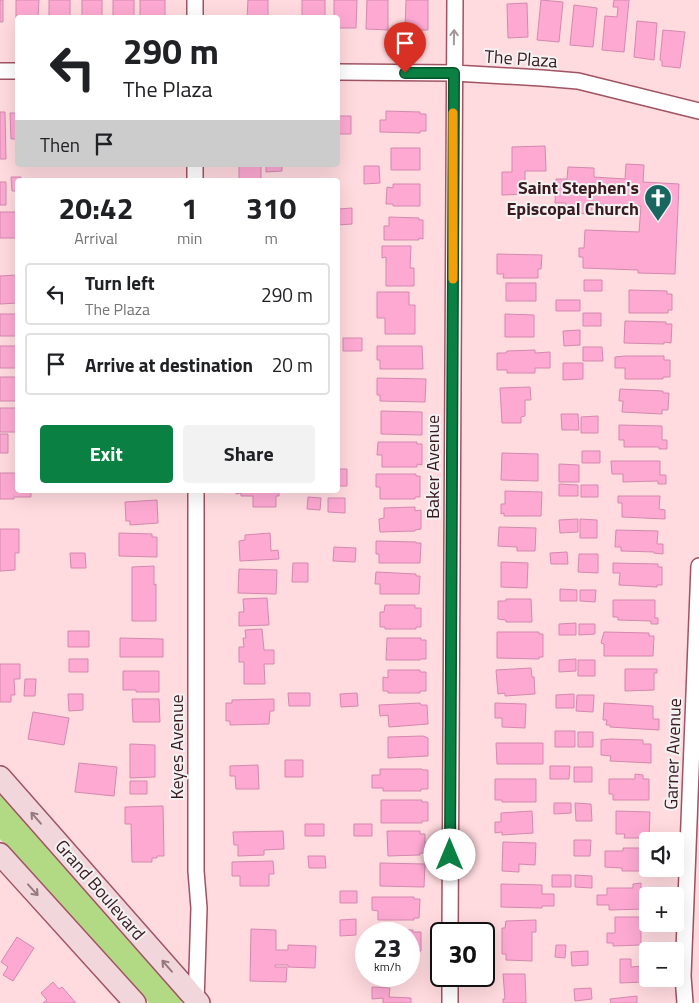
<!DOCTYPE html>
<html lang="en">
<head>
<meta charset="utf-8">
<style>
	body { margin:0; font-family:"Titillium Web",sans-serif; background:#f2f2f2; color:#202124; height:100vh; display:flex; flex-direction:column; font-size:19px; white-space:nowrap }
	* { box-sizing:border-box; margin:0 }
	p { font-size:16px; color:#757577 }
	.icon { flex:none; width:28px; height:28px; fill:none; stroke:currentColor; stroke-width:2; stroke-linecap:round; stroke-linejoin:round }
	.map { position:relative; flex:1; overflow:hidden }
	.details { position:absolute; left:15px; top:178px; width:325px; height:315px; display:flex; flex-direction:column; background:#fff; border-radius:5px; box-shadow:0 5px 20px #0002 }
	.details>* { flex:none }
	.guide { position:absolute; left:15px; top:15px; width:325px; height:152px; border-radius:5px; box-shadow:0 5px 20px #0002; background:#fff; color:#202124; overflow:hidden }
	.buttons { position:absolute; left:639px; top:832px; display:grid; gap:10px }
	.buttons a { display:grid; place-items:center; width:45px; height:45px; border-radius:5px; background:#fff; box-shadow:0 5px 20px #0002; font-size:25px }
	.speed { position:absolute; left:355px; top:922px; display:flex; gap:10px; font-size:25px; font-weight:700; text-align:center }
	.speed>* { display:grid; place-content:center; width:65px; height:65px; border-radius:50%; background:#fff; box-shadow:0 5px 20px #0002; line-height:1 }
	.speed small { font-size:12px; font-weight:400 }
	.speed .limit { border:2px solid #111; border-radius:8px; background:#fff; color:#111 }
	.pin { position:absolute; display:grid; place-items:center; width:42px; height:42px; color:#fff; margin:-51px -21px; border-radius:50% 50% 50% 0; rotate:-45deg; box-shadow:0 0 5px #0007 }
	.pin .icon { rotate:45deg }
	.me { position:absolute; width:55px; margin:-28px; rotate:0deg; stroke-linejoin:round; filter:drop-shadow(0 0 4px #0008) }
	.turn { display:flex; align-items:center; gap:18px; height:105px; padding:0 25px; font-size:22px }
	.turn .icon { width:65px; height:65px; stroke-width:2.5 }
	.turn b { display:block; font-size:35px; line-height:42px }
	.then { display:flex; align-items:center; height:48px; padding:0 25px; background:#0003; gap:10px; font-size:19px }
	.eta { display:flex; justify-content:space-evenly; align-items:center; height:85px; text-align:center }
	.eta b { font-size:30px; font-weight:700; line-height:35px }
	.action { display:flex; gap:10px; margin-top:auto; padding:10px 25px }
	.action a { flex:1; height:58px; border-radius:5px; background:#0b8043; color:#fff; font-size:20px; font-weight:700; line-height:58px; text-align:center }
	.action a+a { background:#f2f2f2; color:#202124 }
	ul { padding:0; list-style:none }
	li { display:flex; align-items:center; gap:15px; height:62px; margin:0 10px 8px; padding:0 15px; border:2px solid #e0e0e0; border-radius:5px }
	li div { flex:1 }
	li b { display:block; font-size:19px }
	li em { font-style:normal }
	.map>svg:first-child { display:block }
	.green { fill:#b2da85 }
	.building { fill:#fda9d2; stroke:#d489ae }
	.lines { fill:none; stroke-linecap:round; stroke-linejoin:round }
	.street-casing { stroke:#a15362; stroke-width:18 }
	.secondary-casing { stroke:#a15362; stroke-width:24 }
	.street { stroke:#fff; stroke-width:15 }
	.secondary { stroke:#f1d7dc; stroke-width:21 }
	.oneway { stroke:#a6989a }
	.oneway2 { stroke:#96787e }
	.route-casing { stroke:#07532c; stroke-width:12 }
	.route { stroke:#0b8043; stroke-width:9 }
	.slow { stroke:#f59e0b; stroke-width:9 }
	.labels { text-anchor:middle; stroke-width:4; stroke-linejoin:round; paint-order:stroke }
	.street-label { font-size:18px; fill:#3a191f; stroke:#f2f2f2 }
	.poi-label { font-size:18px; font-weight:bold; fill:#3a191f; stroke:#f2f2f2; text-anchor:end }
</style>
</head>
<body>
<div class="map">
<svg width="699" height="1003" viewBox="0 0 699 1003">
	<rect width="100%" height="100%" fill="#ffdadf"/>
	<path class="green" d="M0 790 183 995 181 1003H149L0 839Z"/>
	<path class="building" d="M0 0H3V22H0Z
		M16 0H39L38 18H18V28H16Z
		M49 0H70V18H49Z
		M82 0H102V18H82Z
		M113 0H134V18H113Z
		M140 0H165V18H140Z
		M248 0H268V18H247Z
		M302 0H325V18H302Z
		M334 0H357L356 28H338V18H334Z
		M367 0H388V30L366 29Z
		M406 0H428V30H405Z
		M541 0 563 2 559 42 537 40Z
		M614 0H629L624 52 602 50 605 16 617 17 618 7H613Z
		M527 3 528 37 508 38 507 4Z
		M574 5 597 8 593 47 570 45Z
		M637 21 657 23 654 60 634 57Z
		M663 30 685 32 680 68 662 66V61L660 60Z
		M386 111 420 112V114H426V131H420V133L380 132V120H386Z
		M0 112H5L6 159H0Z
		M10 113H18V148H16V139H11Z
		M338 116H351V134H338Z
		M545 146 546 171H525V194L502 195V172H512V147Z
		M391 148H420V170H391Z
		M626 164 644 165 643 182 679 184 675 274 638 273V270L583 268V257H579V248H584L585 230 639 232 641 206 592 204V214L566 213V203H555L556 179H567L568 167 594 168V177L625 179Z
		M239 165H261V179H239Z
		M266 165H282V171L266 172Z
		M364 166H379L380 183 364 184Z
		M11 177H21V180H18V191H12Z
		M0 182H6V205H0Z
		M393 184H420V206H393V204H386L387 187 393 188Z
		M352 208V224L338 225V209Z
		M0 212H18V238H0Z
		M389 217 419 218V220H423V239L419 238V240H384V226H389Z
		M382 246H411L410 268H414V286H386V257L382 258Z
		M497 254 542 255 541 269H538V278H503L504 274H497Z
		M16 275 18 303 0 304V276Z
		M584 280H602V291H584Z
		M506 283H536V301H506Z
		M629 290 667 291V294H672V310H668V313H629Z
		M377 292H409V305H415V334H385V318H377Z
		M556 300H580V311H556Z
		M583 313H601V326H583Z
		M0 314H18V336H0Z
		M505 314 534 315V337H505Z
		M625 321 666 322V324H672L671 343 664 342V344L624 343Z
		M580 330V345L564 346 563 331Z
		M343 338H362V351H343Z
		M0 346H18V368H0Z
		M377 346H422L423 369H380V360H377Z
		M583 347H602L603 361H583Z
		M535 350V353L550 352V368H535V373H507V370H497V353H506L507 351Z
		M625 356H664V360H670V377H663V379H625V368H615V357Z
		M563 363H583V379L563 380Z
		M0 377H18V401H0Z
		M377 378 426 379 425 402 380 401V395H377Z
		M530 387 531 400H525V416L521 417V423H502L500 388Z
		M620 389 663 391V393H669L668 410H662V414L622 412 623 401H619Z
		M0 408H18V432H0Z
		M381 411 422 412V435L381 434Z
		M561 414H578L579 430H562Z
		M598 416V433H581V417Z
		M619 425 662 426V440H667V449H659V447H624V440H619Z
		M0 434H8V453H0Z
		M378 442H417V444H422V465L417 464V467H382V455H377Z
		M582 451H600V463H582Z
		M502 453 538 454V481L501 480Z
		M611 461H660V475H666V484H658V481L623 482V474H612Z
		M559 464 579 465V482H559Z
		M338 469H347V486H338Z
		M0 473H18V490H31V497H14V499H0Z
		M376 474H416V476H420V497H415V499H380V487H376Z
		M559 484 578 485V496H559Z
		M581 485H598V497H581Z
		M236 490H286L287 492H279V496H276V507H253V496H241V493L236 494Z
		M505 491 542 492 541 516H504V513L501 514V504H505Z
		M618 496H660L659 509 665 510V519L622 517V503H618Z
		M308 497 321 498 320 510 307 509Z
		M328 498H345V513L328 512Z
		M157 500 158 523 130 525V521H126L125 502Z
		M415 507V511L421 510V529L415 530V531L380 532 379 519 384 518V508Z
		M578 519V532L560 533 559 520Z
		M580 519 597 520V538H580Z
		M499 527 536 528 535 551H517V547L498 546Z
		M0 529H19V553H15V570L0 571Z
		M616 530 658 531 657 544H663V554L654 553V552L621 551V547H615Z
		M119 533 152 534V537H157V557L119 556Z
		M270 533 271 551 278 550 279 559 240 561 239 541 245 540V535Z
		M376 541 416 542V543H421L420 563H379V554H376Z
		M334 547 356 548 355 562 333 561Z
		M567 552 568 564H551L550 553Z
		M70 553H85L86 568H71Z
		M579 554H598V573L578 572Z
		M501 562 528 563 527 588 501 587Z
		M293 563H308V582H292Z
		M613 563 658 564V567H662V585H657V587L619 585 620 573H613Z
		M154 566V585L156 584V621H132V567Z
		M239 569 277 570 276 594 238 593Z
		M376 572 416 574V576H420L419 594H380V584H375Z
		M560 589 577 590V601H560Z
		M580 590H596L595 602 580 601Z
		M267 598 269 625 239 626V612H244L243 599Z
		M506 599H531L532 622H506V620L498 619V601H506Z
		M613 600H655V618H658V624H651V621L618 620V617H613Z
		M385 605H415V608H421V627H416V629H385V627H380V612H384Z
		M576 623V635H559V624Z
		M579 624H595V634L579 635Z
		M262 629 264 650H274V664H264L265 684H244V662H239V647H244L243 638H246L245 630Z
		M68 631H89V647H68Z
		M497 632H539V634H543V657H539V659L497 658Z
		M604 632 649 633V636H654L653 656H604V644L601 643Z
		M120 638 163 639V657H120Z
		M387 638H421V640H426V659H421L420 660H386Z
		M69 659H88V672H69Z
		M576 659V671L559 672V660Z
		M578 660H595V676H578Z
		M0 664H20V679H14L15 695H11V702H0Z
		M531 668 532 677H534L535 694 505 696V693L498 694 496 670Z
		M625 669H657V673H654V690L625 691Z
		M388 670H420V672H426V691H420V693H388V691H383V677L388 678Z
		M123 671H159V692H136V690H123Z
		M25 679H36L35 696H24Z
		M288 693H310V706H289Z
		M357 693 358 706 341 707 340 694Z
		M68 694H83V710L69 711Z
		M574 694V708H556V695Z
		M577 695H594L593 712 576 711Z
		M132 699H159L160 722H133Z
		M274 699V711H270L269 724 230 725V721H226V703H232V700Z
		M420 703 421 705H427L428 724 389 727 388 715 380 716 379 705Z
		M495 703 526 704 525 728 502 727V718H495Z
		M604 703 653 706V719H659V730L610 727V725H606L607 720H603Z
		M33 712 69 718 64 745 28 739Z
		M555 731H575V747H555Z
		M578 732H593V747H578Z
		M423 736 428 738V756L388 758V737Z
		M611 739 643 740V744H651V763L610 761 611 756 601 755V740Z
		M496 743H543V764H497Z
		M130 744 155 745V777L130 778Z
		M285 760H303V777H285Z
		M79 763 117 767 114 796 75 792Z
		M258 765 259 789H236L235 776H230V766Z
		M550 766H570L569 779H550Z
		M574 767H592V782H574Z
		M380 769H422L423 770H428V789H421V791H383V788H372V775H380Z
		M635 774 643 775V779H649V800H613V794H609V779H635Z
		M495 779H536V802H502V800H495Z
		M130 781H147V794H130Z
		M381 800H422V802H428V821H422V823H381Z
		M554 803H571V813L554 814Z
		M575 803 591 804 592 821H576Z
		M163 806 164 856H157V858H152V862H132L131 824H125V807Z
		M532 811 533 833 502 835V832L495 833V822H501V813Z
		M616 811 650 812 649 838H624L625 834H616Z
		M305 824H324V836H305Z
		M354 824H372V836H354Z
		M283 831 284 849 264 850V855L238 856V845H234L233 832Z
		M387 831H420V834H425V853H420V855L388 856Z
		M574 840H591L590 856H574Z
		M503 842 536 843 535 865 519 864V872L502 871Z
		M623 848H648V869H652V871H622V868L605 867V851H623Z
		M308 856H325L326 868H309Z
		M273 861 274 874H269V886H240V876H232V862Z
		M380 863 425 864 424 887 380 886Z
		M552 875H571V887H552Z
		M575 875 592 876V888L575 887Z
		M641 883V888H645L646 909 609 910V905H597V895H607V888H633V884Z
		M501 884 542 885V894H554V906H542V908L501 907Z
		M340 891H357V903H340Z
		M372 897H414V899H420L419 918H414V920H378V911L372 910Z
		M615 917H641V945L613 946V943H607V933H615Z
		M356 919V935L340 936V920Z
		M536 920V932H532V961L506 960V954H502V928H505L506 921Z
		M251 929 276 930V950H288V945L316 946 315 968 288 967V965H275V967H287L286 982 250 981Z
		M375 930H413V932H421V951L409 952V934H375Z
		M17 937 34 948 13 981 3 975 8 967 1 962Z
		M556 945H566L565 958 555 957Z
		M588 951V965L572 966 571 952Z
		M620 959H631V967L644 966V982L620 983Z
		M503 974H525L526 1003H503V999H505Z
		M53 982 59 989 62 987 76 1003H43L47 1000 41 993Z
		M372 987 390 988 389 997 411 998V1003H383V998L372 999Z
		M591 988 592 999 575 1001 574 989Z
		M637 996V1003H611L610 999Z"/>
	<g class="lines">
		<defs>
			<path id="street" d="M195 18V0
				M0 71H18
				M338 72 454 73 542 78 578 81 699 111
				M195 165V180
				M196 490V871L199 908 196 1003
				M450 934 455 0
				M450 1003V976
				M685 1003 683 976 699 566"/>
			<path id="secondary" d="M0 777 199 1003
				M0 854 135 1003"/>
		</defs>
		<use href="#street" class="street-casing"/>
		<use href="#secondary" class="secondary-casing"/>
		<use href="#street" class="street"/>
		<use href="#secondary" class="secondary"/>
	</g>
	<defs><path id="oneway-shaft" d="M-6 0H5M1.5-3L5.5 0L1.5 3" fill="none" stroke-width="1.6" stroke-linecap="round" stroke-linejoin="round" transform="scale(1.25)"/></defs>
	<use class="oneway" href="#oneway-shaft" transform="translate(454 37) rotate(-89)"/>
	<g class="oneway2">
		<use href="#oneway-shaft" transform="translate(36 818) rotate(-131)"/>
		<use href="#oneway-shaft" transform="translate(33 890) rotate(48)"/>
		<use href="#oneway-shaft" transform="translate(167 966) rotate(-131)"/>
	</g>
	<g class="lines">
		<defs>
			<path id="route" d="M405 73H454L450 855"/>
		</defs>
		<use href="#route" class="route-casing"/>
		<use href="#route" class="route"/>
		<path class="slow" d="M453 279V113"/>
	</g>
	<defs>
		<symbol id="church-pin" viewBox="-11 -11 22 30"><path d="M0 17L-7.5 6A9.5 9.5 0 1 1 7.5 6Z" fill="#196661" stroke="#f2f2f2"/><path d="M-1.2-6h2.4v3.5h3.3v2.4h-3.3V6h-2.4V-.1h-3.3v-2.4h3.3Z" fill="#fff"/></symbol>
	</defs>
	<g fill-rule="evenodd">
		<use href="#church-pin" x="642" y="182" width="32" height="43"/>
	</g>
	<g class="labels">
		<g class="street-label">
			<text transform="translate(521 59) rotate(4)" y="6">The Plaza</text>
			<text transform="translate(433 467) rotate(-90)" y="6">Baker Avenue</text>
			<text transform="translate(177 747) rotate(-90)" y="6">Keyes Avenue</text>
			<text transform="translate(673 754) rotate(-88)" y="6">Garner Avenue</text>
			<text transform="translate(100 890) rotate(49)" y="6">Grand Boulevard</text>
		</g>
		<g class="poi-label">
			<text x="639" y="194">Saint Stephen's<tspan x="639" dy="21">Episcopal Church</tspan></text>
		</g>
	</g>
</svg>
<div class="buttons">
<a><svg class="icon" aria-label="sound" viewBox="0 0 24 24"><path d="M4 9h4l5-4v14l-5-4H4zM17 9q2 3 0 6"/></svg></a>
<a>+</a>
<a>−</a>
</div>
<div class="speed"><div>23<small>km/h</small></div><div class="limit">30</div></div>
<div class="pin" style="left:405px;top:73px;background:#d93025"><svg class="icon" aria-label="arrive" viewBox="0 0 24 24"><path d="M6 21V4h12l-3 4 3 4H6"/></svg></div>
<svg class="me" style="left:450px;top:855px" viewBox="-20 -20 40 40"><circle r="19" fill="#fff"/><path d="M0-13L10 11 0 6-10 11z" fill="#0b8043"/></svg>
<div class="guide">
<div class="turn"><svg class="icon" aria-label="left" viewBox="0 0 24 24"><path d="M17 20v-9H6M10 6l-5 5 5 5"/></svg><div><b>290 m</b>The Plaza</div></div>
<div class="then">Then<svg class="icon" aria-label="arrive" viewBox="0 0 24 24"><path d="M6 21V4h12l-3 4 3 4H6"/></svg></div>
</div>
<section class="details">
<div class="eta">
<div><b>20:42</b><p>Arrival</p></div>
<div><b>1</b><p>min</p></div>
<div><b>310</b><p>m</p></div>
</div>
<ul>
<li><svg class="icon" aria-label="left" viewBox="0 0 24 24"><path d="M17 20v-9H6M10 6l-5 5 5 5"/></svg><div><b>Turn left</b><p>The Plaza</p></div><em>290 m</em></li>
<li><svg class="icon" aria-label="arrive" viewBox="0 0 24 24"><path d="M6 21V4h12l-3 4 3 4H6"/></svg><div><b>Arrive at destination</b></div><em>20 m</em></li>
</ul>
<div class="action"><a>Exit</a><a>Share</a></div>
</section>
</div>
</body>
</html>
